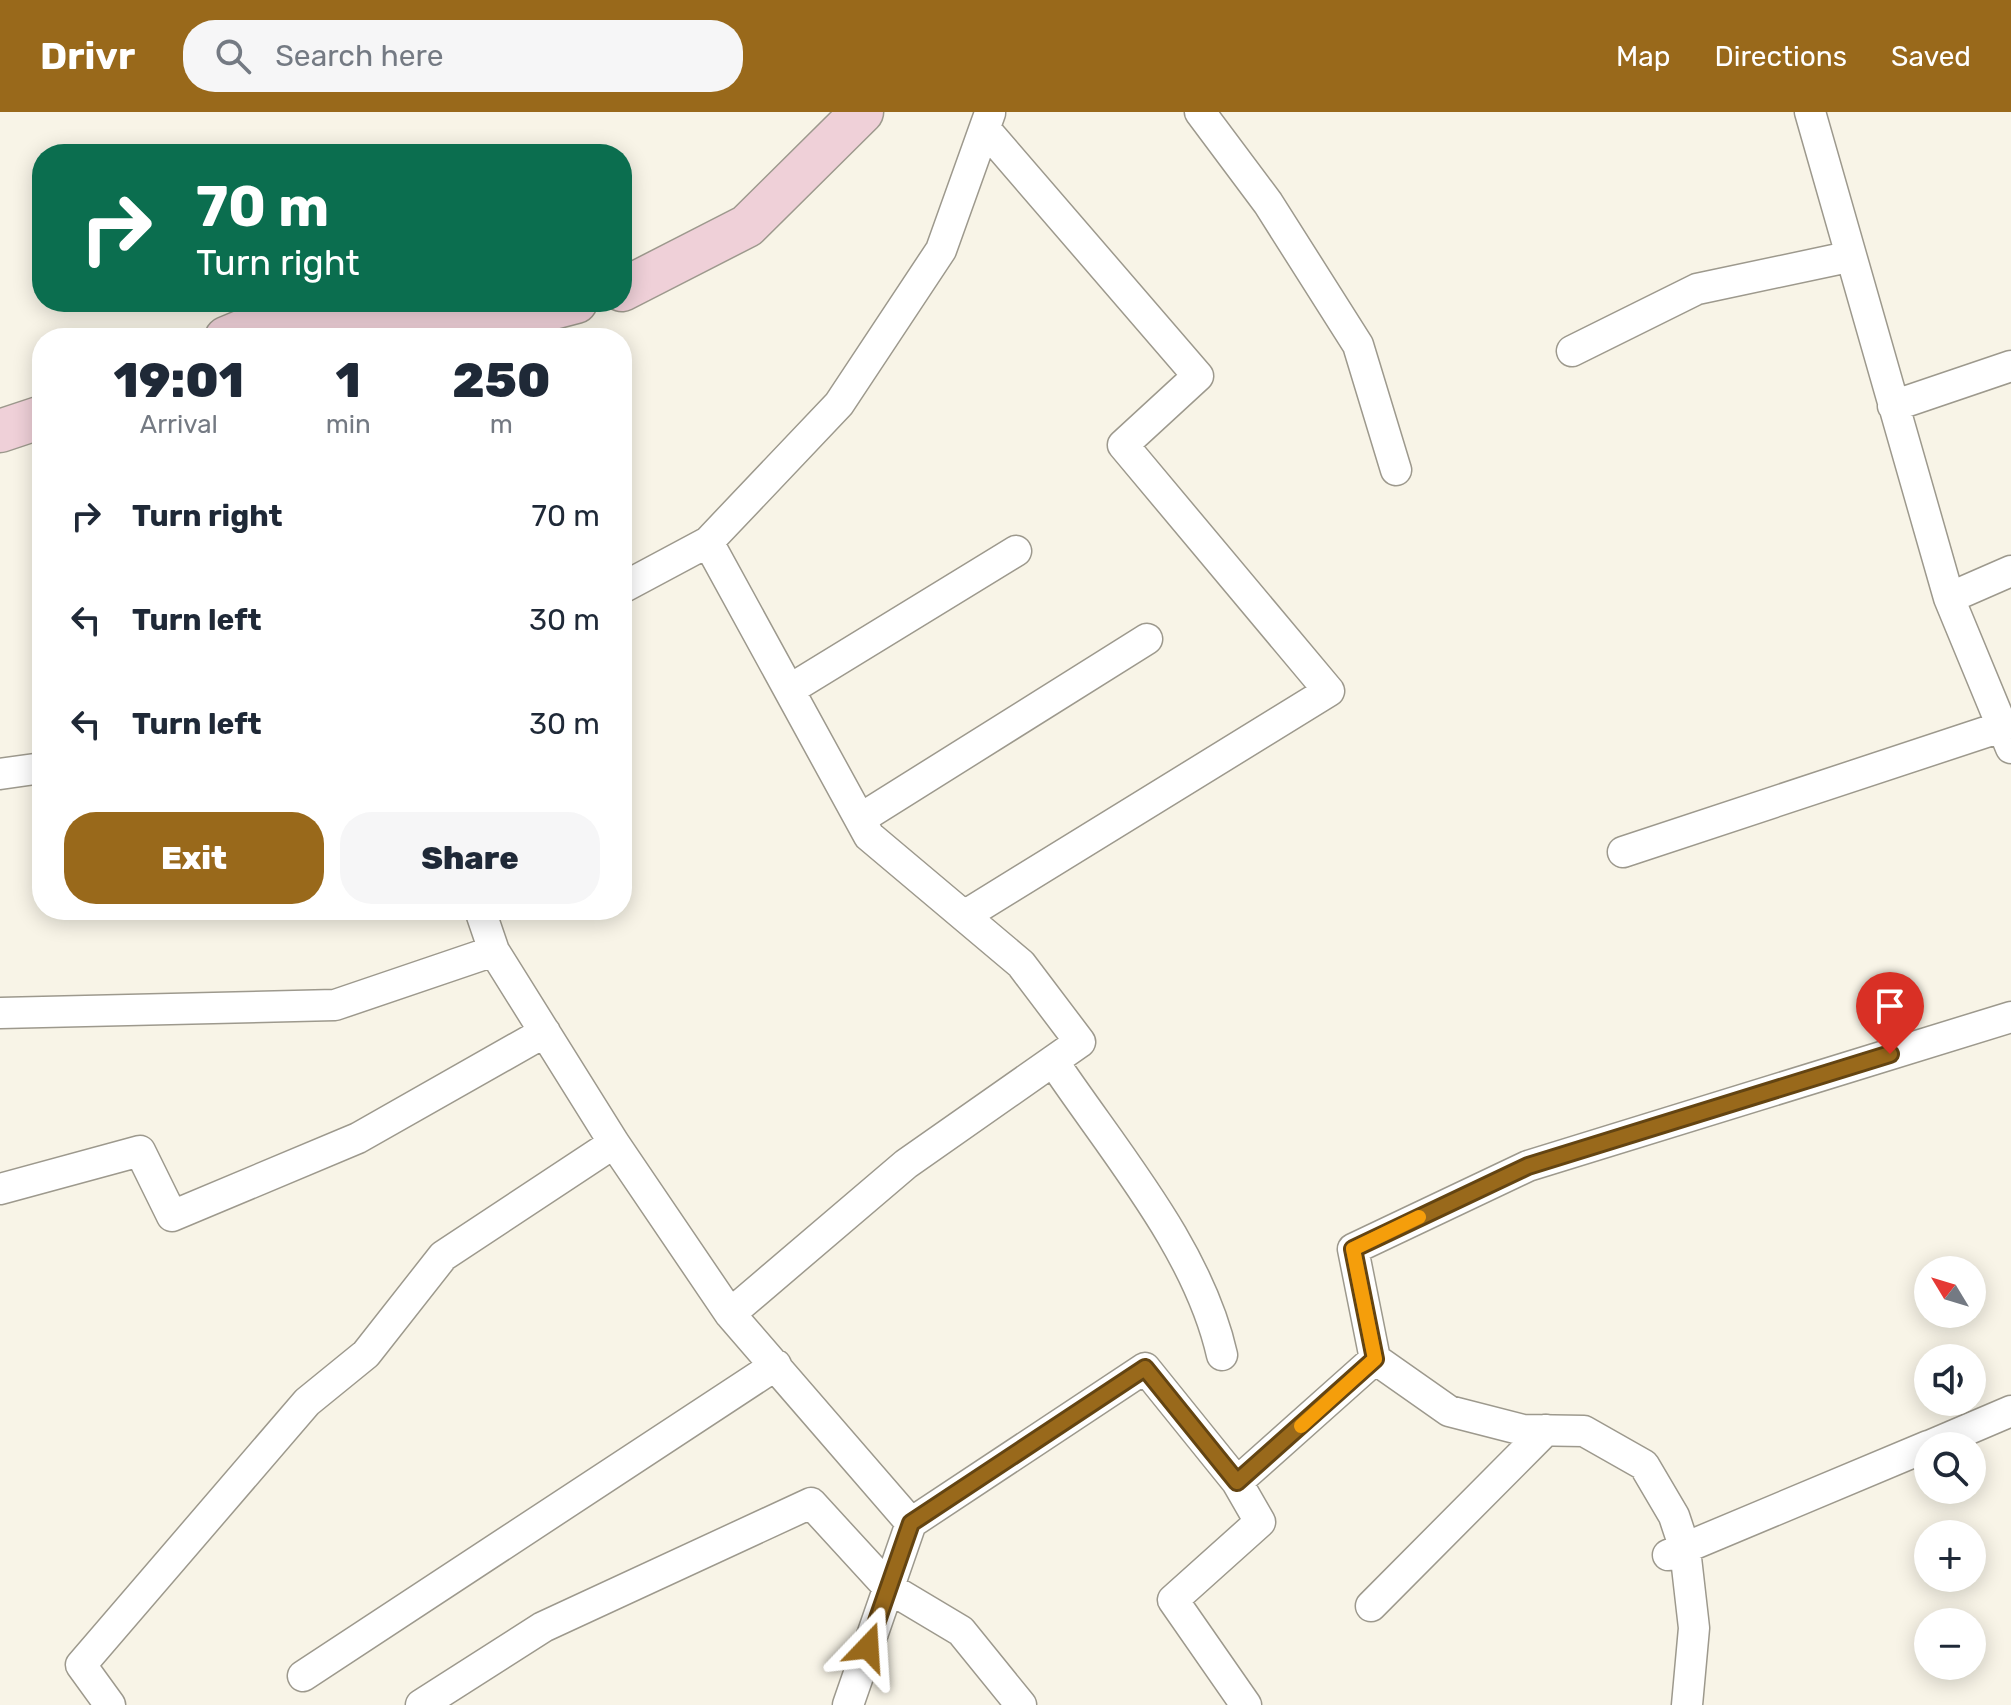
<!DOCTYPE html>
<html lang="en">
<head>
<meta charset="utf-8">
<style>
	body { margin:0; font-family:Rubik,sans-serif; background:#f6f6f7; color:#1f2937; height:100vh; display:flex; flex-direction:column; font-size:30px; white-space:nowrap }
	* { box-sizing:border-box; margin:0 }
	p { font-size:26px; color:#747a83 }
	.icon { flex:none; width:44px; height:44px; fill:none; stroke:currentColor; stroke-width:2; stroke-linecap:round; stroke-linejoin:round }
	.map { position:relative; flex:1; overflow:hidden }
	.panel { position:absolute; left:32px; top:216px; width:600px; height:592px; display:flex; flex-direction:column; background:#fff; border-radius:32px; box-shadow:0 4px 20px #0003 }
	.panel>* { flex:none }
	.hud { position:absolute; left:32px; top:32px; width:600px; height:168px; border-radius:32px; box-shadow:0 4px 20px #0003; background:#0b6e4f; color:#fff; overflow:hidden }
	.needle { width:52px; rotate:308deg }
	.controls { position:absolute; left:1914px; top:1144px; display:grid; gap:16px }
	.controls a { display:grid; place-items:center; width:72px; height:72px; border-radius:50%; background:#fff; box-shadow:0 4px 20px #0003; font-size:40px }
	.pin { position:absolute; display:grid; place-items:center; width:68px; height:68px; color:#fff; margin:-82px -34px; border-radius:50% 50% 50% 0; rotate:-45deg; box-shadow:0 0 8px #0007 }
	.pin .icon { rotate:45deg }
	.me { position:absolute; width:88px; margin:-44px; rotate:20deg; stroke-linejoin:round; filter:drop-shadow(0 0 6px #0008) }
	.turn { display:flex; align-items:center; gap:28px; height:168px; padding:0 32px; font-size:36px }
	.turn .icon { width:104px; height:104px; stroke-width:2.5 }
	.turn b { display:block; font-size:56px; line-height:68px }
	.eta { display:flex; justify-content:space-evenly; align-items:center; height:136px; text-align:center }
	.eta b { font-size:48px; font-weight:800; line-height:56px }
	.cta { display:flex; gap:16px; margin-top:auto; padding:16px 32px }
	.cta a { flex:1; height:92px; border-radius:32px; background:#99691b; color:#fff; font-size:32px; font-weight:800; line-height:92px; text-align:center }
	.cta a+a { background:#f6f6f7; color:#1f2937 }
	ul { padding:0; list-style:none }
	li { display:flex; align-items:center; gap:24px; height:104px; padding:0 32px }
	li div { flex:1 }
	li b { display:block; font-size:30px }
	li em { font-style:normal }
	header { display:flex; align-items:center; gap:48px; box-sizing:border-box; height:112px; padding:0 40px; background:#99691b; color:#fff }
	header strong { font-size:38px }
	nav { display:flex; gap:44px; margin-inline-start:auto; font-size:28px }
	.search { width:560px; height:72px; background:#f6f6f7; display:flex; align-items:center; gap:20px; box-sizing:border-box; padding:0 28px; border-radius:32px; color:#747a83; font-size:30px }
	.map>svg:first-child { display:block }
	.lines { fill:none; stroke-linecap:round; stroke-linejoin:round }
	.minor-casing { stroke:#9d998d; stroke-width:33 }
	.secondary-casing { stroke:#9d998d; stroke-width:45 }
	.minor { stroke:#fff; stroke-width:30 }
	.secondary { stroke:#efd0d8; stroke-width:42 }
	.route-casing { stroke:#634412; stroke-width:20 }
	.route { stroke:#99691b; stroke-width:14 }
	.slow { stroke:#f59e0b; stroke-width:14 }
</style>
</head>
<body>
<header>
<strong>Drivr</strong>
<div class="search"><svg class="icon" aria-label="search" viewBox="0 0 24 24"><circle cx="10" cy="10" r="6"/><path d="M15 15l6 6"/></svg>Search here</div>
<nav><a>Map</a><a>Directions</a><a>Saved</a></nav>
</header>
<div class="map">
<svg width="2011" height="1593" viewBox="0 0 2011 1593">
	<rect width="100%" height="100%" fill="#f8f4e7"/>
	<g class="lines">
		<defs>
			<path id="minor" d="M1200 0 1268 91 1358 233 1396 358
				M1810 0 1949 486 2011 636
				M1572 239 1697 177 1848 145
				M1893 294 2011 254
				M708 430 869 724 1021 852 1080 930 906 1052 730 1202
				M622 476 708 430 839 292 941 138 990 1
				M1949 486 2011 459
				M789 578 1016 439
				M0 662 42 656
				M860 707 1147 527
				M1623 740 2001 615
				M480 798 494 839 614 1031 730 1202 911 1411
				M964 804 1329 579 1123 333 1198 264 985 17
				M0 901 335 893 494 839
				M1053 949C1114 1040 1198 1136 1222 1243
				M0 1077 140 1039 172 1104 358 1026 545 920
				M1375 1247 1449 1299 1523 1318 1584 1319 1644 1353 1674 1404 1685 1437 1694 1516 1687 1593
				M1929 1334 2011 1299
				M1237 1370 1260 1410 1173 1488 1246 1593
				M1668 1443 1928 1334
				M1371 1494 1546 1318
				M303 1564 776 1253
				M110 1593 81 1553 307 1290 366 1242 443 1144 614 1031
				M421 1593 543 1515 811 1391 889 1476 961 1519 1021 1593
				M848 1593 911 1411 1145 1256 1237 1370 1375 1247 1353 1137 1528 1054 2011 905"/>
			<path id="secondary" d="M622 178 747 114 862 0
				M226 226 293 198 407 215 496 211 576 190
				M0 319 42 305"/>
		</defs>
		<use href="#minor" class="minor-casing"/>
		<use href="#secondary" class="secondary-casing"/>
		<use href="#minor" class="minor"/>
		<use href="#secondary" class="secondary"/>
	</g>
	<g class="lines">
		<defs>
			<path id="route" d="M868 1535 911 1411 1145 1256 1237 1370 1375 1247 1353 1137 1528 1054 1890 942"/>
		</defs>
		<use href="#route" class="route-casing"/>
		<use href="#route" class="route"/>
		<path class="slow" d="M1301 1314 1375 1247 1353 1137 1419 1105"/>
	</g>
</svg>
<div class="controls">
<a><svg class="needle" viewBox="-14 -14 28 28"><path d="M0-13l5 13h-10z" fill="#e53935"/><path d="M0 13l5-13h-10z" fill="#747a83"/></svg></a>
<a><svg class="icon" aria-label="sound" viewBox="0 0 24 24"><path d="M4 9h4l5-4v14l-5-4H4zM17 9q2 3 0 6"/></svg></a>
<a><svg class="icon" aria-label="search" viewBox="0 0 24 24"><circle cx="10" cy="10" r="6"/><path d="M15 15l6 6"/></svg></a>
<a>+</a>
<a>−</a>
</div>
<div class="pin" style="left:1890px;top:942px;background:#d93025"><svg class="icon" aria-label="arrive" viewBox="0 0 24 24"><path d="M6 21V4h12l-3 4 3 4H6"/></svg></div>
<svg class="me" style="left:868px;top:1535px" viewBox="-20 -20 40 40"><path d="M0-17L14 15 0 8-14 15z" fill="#99691b" stroke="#fff" stroke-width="4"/></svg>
<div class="hud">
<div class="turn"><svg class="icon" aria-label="right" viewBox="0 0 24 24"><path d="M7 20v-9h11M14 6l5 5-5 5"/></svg><div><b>70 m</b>Turn right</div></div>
</div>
<section class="panel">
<div class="eta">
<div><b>19:01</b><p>Arrival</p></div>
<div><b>1</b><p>min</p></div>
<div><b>250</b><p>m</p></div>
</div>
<ul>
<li><svg class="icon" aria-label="right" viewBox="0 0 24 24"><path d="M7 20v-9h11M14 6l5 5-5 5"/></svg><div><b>Turn right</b></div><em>70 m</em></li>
<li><svg class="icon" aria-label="left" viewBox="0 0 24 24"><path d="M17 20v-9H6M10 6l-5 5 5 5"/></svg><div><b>Turn left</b></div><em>30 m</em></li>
<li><svg class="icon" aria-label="left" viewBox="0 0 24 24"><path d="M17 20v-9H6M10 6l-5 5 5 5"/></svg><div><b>Turn left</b></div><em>30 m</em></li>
</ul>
<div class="cta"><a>Exit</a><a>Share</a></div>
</section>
</div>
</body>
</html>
